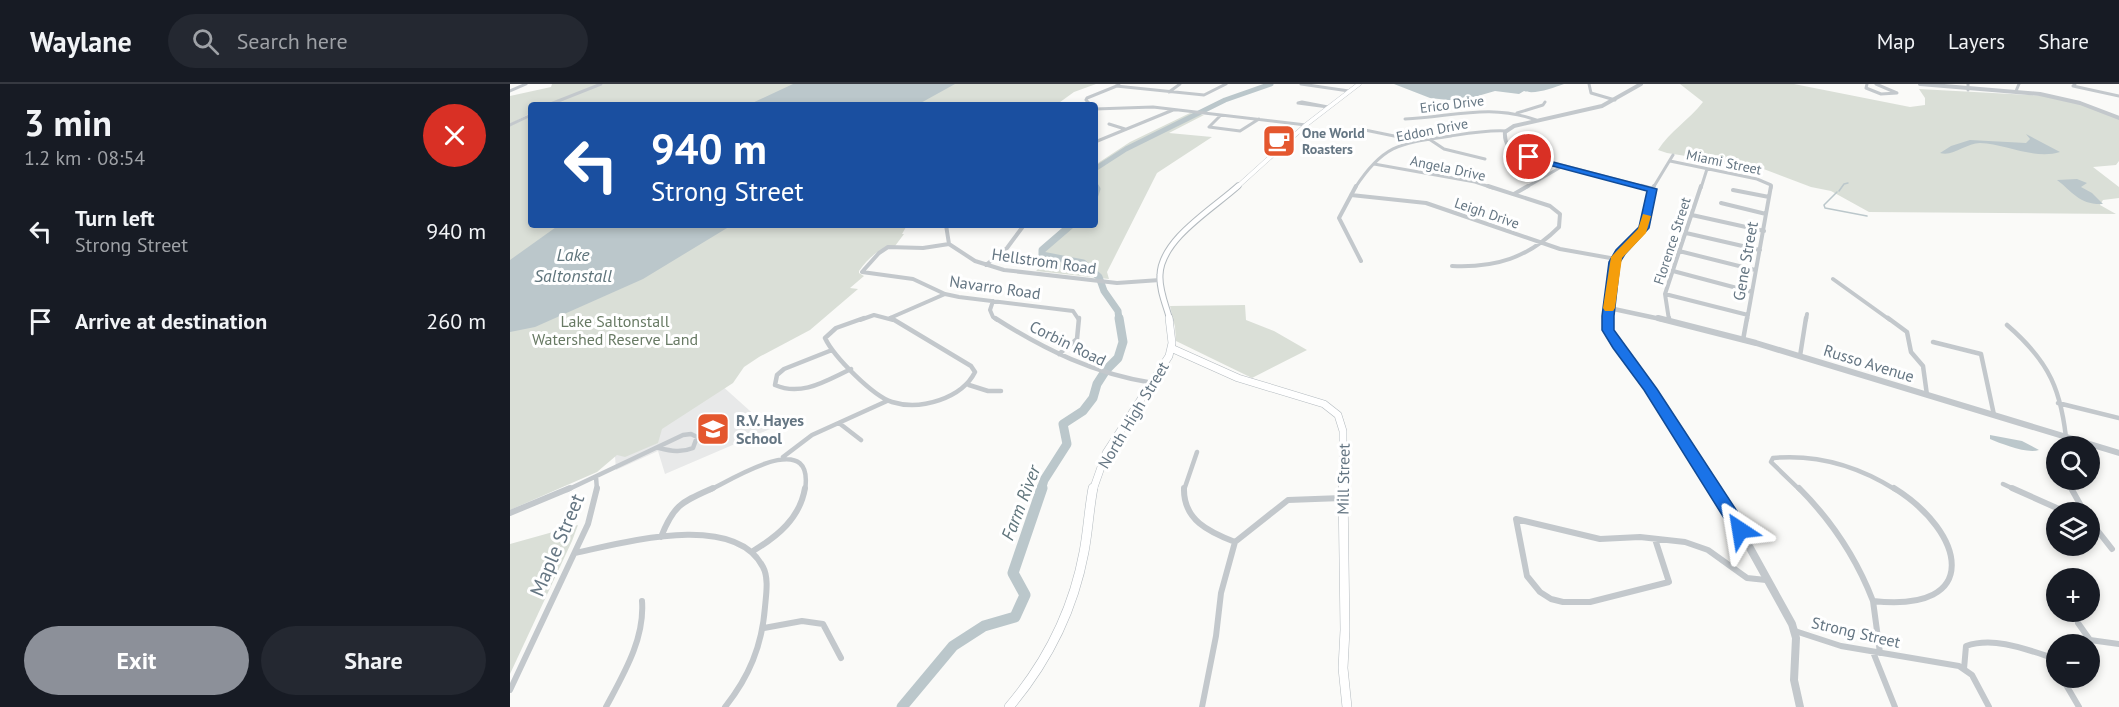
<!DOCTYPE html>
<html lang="en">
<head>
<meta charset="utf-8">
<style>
	body { margin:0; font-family:"PT Sans",sans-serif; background:#242831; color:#f1f3f6; height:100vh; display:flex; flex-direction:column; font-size:22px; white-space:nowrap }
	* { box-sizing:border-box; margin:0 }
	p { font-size:20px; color:#9ea1a6 }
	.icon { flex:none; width:33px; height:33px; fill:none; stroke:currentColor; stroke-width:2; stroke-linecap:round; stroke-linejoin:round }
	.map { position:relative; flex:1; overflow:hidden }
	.panel { display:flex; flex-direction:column; background:#171b24; width:510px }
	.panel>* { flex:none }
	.hud { position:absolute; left:18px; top:18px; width:570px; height:126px; border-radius:6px; box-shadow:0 3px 9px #0003; background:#1a4fa0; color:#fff; overflow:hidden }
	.fabs { position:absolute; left:1536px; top:352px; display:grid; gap:12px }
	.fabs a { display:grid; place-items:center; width:54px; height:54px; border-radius:50%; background:#171b24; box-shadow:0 3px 9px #0003; font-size:30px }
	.pin { position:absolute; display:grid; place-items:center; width:51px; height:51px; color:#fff; margin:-26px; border:3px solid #fff; border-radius:50%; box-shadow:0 2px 6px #0007 }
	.me { position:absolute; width:66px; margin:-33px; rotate:327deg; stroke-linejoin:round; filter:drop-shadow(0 0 4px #0008) }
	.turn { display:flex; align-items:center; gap:21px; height:126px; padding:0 24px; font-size:27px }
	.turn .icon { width:78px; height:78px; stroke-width:2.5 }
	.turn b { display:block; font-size:42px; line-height:51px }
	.round { display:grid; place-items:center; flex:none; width:63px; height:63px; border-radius:32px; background:#242831 }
	.head { display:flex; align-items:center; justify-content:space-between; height:102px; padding:0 24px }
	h1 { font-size:36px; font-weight:700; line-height:45px }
	.action { display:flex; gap:12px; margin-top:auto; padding:12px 24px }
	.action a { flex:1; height:69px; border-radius:36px; background:#8c9099; color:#fff; font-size:24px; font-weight:700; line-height:69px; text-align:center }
	.action a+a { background:#242831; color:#f1f3f6 }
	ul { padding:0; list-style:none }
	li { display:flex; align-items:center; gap:18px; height:90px; padding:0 24px }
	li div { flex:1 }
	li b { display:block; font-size:22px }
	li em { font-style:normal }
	header { display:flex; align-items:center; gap:36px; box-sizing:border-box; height:84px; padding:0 30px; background:#171b24; border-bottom:2px solid #363941 }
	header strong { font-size:28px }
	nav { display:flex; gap:33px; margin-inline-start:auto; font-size:21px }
	.search { width:420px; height:54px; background:#242831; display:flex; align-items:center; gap:15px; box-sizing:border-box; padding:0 21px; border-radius:33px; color:#9ea1a6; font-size:22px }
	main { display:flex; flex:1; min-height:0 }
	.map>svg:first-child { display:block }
	.built { fill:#e8e9e9 }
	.green { fill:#dadfd7 }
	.water { fill:#bbc7cb }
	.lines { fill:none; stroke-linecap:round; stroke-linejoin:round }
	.stream { stroke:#bbc7cb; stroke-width:1.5 }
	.river-far3 { stroke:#bbc7cb; stroke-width:5 }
	.river-far2 { stroke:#bbc7cb; stroke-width:7 }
	.river-far1 { stroke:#bbc7cb; stroke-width:9 }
	.river { stroke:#bbc7cb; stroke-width:11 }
	.secondary-far3-casing { stroke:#b3babf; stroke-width:4.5 }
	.secondary-far2-casing { stroke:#b3babf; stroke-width:7 }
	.secondary-far1-casing { stroke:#b3babf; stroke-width:8 }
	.secondary-casing { stroke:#b3babf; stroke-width:10 }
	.minor-far3 { stroke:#c3c8cc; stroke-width:3 }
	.minor-far2 { stroke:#c3c8cc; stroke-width:4 }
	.minor-far1 { stroke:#c3c8cc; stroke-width:4.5 }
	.minor { stroke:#c3c8cc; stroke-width:6 }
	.tertiary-far3 { stroke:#c3c8cc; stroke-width:4 }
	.tertiary-far2 { stroke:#c3c8cc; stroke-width:4.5 }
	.tertiary-far1 { stroke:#c3c8cc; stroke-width:6 }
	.tertiary { stroke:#c3c8cc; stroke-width:8 }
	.secondary-far3 { stroke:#fff; stroke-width:4 }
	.secondary-far2 { stroke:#fff; stroke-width:5 }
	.secondary-far1 { stroke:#fff; stroke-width:7 }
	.secondary { stroke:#fff; stroke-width:9 }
	.route { fill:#1a73e8; stroke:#114b97; stroke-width:1.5 }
	.slow { fill:#f59e0b }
	.labels { text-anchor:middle; stroke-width:6; stroke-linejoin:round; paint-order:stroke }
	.far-street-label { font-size:14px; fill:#657683; stroke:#fff }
	.far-poi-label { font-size:14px; font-weight:bold; fill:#657683; stroke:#fff; text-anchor:start }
	.street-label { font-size:16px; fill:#657683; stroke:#fff }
	.park-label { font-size:16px; fill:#687a64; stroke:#fff }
	.poi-label { font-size:16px; font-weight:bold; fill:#657683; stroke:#fff; text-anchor:start }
	.water-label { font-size:18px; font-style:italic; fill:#60757c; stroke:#fff }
	.near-street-label { font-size:20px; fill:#657683; stroke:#fff }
</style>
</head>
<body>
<header>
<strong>Waylane</strong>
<div class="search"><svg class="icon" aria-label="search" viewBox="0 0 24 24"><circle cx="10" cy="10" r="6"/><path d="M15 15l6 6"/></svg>Search here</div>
<nav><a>Map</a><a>Layers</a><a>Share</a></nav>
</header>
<main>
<section class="panel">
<div class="head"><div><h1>3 min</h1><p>1.2 km · 08:54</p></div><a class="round" style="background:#d93025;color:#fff"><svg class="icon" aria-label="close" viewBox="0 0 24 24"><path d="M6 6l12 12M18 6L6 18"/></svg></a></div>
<ul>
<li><svg class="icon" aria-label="left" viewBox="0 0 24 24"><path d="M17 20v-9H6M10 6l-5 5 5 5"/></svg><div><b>Turn left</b><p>Strong Street</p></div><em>940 m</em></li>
<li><svg class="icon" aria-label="arrive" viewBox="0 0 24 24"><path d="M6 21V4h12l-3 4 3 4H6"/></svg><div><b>Arrive at destination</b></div><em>260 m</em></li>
</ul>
<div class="action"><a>Exit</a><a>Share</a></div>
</section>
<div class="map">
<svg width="1609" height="623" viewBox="0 0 1609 623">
	<rect width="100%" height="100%" fill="#fafaf8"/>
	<path class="built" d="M210 300 260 345 155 390 148 367 106 386 105 372Z"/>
	<path class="green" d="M42 0H89L36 21H21V29L0 40V12L41 3Z
		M93 0H586L564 8 546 21H40Z
		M1170 0H1284L1400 23 1415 21V14L1409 5 1538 12 1568 19 1609 35V77L1606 81 1583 83 1609 103V114L1593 116 1590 121 1606 130 1359 128 1321 107 1301 103 1251 84 1157 69 1148 66C1160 47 1179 36 1193 18Z
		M680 29 694 31 659 49 702 53 647 89 597 188 599 195 526 187 536 177 530 171 533 162 556 141H585V81L620 58Z
		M21 32V141H412L396 143 392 150H394L385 162C370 163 358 174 349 187V189L354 192 340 204 348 205 300 246 249 273 234 283 223 299 152 345 148 359 115 373 107 371 87 388 0 426V42Z
		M735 221 736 236 764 247 797 266 742 294 666 257 665 243 660 222Z
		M68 441 62 457 0 590V460Z"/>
	<path class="water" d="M283 0H445L407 21H238Z
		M884 0H1054C1043 4 1024 11 1014 7L1009 10 985 7 954 16H938L920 14Z
		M1516 50 1550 68C1525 76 1496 60 1470 59 1456 59 1443 73 1430 69L1441 62 1460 56 1516 59 1520 55Z
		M1567 95 1577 99 1571 103 1582 109 1593 120C1569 121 1563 108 1547 96Z
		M49 141H222L133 195 25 243 0 248V176Z
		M1480 351 1512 357 1529 366C1517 370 1492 360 1480 355Z"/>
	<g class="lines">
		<path class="stream" d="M1329 107 1334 100 1338 99
			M1327 108 1314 121 1315 124 1357 132"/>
		<path class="river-far3" d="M585 85 616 65 715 16 761 0"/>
		<path class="river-far2" d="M585 111 587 105 585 102
			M561 141 532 166V171L573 179 589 193 594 207 608 227 609 236"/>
		<path class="river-far1" d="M531 406 534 396 557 360 553 340 573 327 583 314 587 300 596 286 608 274 613 258 609 234"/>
		<path class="river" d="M392 623 443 562 474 542 505 533 515 511 503 489 532 404"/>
		<defs>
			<path id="secondary-far3" d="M726 104 797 40 849 0"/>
			<path id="secondary-far2" d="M660 236C656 221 649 206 650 191 651 155 704 124 728 102"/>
			<path id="secondary-far1" d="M661 264 728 294 814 320 828 331 833 347V406
				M583 406 596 369 659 272 662 259 659 234"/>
			<path id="secondary" d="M833 404 835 546 833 584 837 623
				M499 623C538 577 563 527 574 468 578 447 579 425 583 404"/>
		</defs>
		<use href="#secondary-far3" class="secondary-far3-casing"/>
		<use href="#secondary-far2" class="secondary-far2-casing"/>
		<use href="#secondary-far1" class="secondary-far1-casing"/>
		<use href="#secondary" class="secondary-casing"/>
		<path class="minor-far3" d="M791 0 839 7
			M1079 0 1081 9 1105 16
			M1357 0 1356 4 1371 10 1387 9 1366 0
			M1458 0V6
			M1565 0 1563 2 1609 12
			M606 2 694 11 716 0
			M0 7 16 0
			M1506 7 1509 0
			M659 8 670 0
			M792 18 818 23 788 19Z
			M38 21 91 0
			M581 21 576 16 577 14 609 1
			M585 25 643 23 796 41
			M1007 29 1033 21 1035 18
			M710 32 699 43 730 47 749 35
			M895 35C942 33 980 19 1026 36
			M599 40 615 45
			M0 41 21 31
			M850 45 889 53 898 58
			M919 55 934 65 975 75
			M585 58 663 26
			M1160 77 1247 95 1261 101V104
			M864 80 965 98 983 104
			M845 104C874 59 892 59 941 52 960 49 977 46 996 47
			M1015 104 1051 83
			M1143 104 1163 71
			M1191 104 1197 85"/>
		<path class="minor-far2" d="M846 102 829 134 851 177
			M1142 105 1144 102
			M1223 106 1259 113
			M1004 110 1018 102
			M841 111 916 119 1050 165 1106 175
			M1211 119 1256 130
			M1182 131 1254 147
			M436 141 439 160 465 177 494 186 607 199 650 196
			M1176 149 1250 166
			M439 160 413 164 378 163 369 169 352 188 403 195 435 210 449 213 563 227 569 236
			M1169 167 1245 186
			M476 181 497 164 514 141
			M942 182C985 184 1018 174 1049 143L1050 130 1040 122 978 102
			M1163 187 1242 208
			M1323 195 1380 236
			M1155 210 1238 231
			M483 217 480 226 483 233 487 236
			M380 234 435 210
			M350 236 364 231 383 236
			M1159 236 1155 210 1191 102
			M1237 236 1261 102
			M1296 236 1297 230"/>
		<path class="minor-far1" d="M354 234 326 244 315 254C324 273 363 312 382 318 411 327 452 314 465 288L461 282 381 234
			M485 234C535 266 585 290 643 299
			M1159 234V237
			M1378 234 1397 248 1401 268 1413 282 1417 311
			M1497 241C1540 278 1552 307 1557 363
			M1233 256 1237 234
			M1423 258 1471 270 1484 331
			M322 266 274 285 267 291 265 301C292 313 317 296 341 285
			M549 270 567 255 569 234
			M1290 272 1296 234
			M459 301 478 307H491
			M1548 319 1609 334
			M329 339 351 356
			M273 373 302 351 377 317
			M86 393 87 406
			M1559 396 1562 406
			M1493 400 1506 406
			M57 406 173 351 181 350 187 353 183 364C171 369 161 367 149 364
			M200 406C224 394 305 343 295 406
			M674 406 687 368
			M1290 406 1261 378 1263 374C1307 370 1348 382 1386 406"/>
		<path class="minor" d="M674 404C673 436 699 448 725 458
			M1289 404C1322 437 1346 473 1363 517
			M1502 404 1558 429
			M1561 404 1575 429
			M0 429 60 404
			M1580 437 1602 465
			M151 453C164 420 172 418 203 404
			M1145 455 1159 498 1080 518H1053L1041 515 1030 508 1017 492 1006 435 1090 455 1130 453 1175 458 1198 466 1237 494 1256 496
			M243 467C268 452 290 434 295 404
			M65 469C113 459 224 427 253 483 259 494 256 511 255 523 252 562 239 593 215 623
			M1363 517C1474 529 1455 448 1384 404
			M1363 517 1370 569
			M1568 539 1580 556
			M254 544 292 537 313 540 331 574
			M1285 547 1331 562 1449 582 1462 591 1479 623
			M1559 561 1580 556 1609 560
			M1363 568 1385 623
			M1454 585 1456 562C1485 552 1518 566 1546 575
			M1552 594 1569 623
			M0 606 78 440 87 404
			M96 623C113 591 135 555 132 517
			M692 623 706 552 711 509 725 458 778 416 832 414"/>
		<path class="tertiary-far3" d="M1131 0 1092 22 1004 42 995 48C994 59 999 65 1008 70L1137 104
			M1410 0 1530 10 1570 19 1609 34"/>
		<path class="tertiary-far2" d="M1099 224 1155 236
			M1098 236 1106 175 1134 144 1142 105 1131 102"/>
		<path class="tertiary-far1" d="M1098 234V246L1107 261 1140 305 1204 406
			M1148 234 1246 259 1609 369"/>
		<path class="tertiary" d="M1203 404 1230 446 1282 540 1286 554 1284 596 1290 623"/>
		<use href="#secondary-far3" class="secondary-far3"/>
		<use href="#secondary-far2" class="secondary-far2"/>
		<use href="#secondary-far1" class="secondary-far1"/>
		<use href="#secondary" class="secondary"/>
	</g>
	<path class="route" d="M1016 71 1147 105 1139 144 1115 170 1110 178 1104 232V246L1147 305 1236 441 1238 446 1236 450H1224L1134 306 1103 264 1092 246V232L1099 178 1106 166 1129 143 1137 107 1016 75Z"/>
	<path class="slow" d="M1133 130 1141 132 1136 149 1112 174 1105 224 1103 227H1095L1093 224 1101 173 1128 145Z"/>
	<defs>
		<symbol id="cafe-square" viewBox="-11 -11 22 22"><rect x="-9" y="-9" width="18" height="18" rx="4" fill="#e4572e" stroke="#fff"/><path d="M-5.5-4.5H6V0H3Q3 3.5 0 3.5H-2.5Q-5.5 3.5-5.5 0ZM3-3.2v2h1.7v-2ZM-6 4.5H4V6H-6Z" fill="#fff"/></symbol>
		<symbol id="school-square" viewBox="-11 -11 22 22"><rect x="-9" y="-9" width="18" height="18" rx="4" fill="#e4572e" stroke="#fff"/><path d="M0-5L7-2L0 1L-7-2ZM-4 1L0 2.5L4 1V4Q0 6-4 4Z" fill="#fff"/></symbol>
	</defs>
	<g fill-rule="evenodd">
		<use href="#cafe-square" x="750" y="38" width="38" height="38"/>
		<use href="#school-square" x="184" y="326" width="38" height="38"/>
	</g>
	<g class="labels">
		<g class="far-street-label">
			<text transform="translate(942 20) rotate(-7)" y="5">Erico Drive</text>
			<text transform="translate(922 46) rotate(-11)" y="5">Eddon Drive</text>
			<text transform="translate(1214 78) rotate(12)" y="5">Miami Street</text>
			<text transform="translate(938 84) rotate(12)" y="5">Angela Drive</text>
			<text transform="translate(977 129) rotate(19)" y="5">Leigh Drive</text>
			<text transform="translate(1162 157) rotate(-72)" y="5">Florence Street</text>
		</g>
		<g class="far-poi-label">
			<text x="792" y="54">One World<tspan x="792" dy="16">Roasters</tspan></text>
		</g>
		<g class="street-label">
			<text transform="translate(534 177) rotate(8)" y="6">Hellstrom Road</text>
			<text transform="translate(1235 177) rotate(-80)" y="6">Gene Street</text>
			<text transform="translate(485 203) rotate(8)" y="6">Navarro Road</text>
			<text transform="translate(558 259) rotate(26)" y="6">Corbin Road</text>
			<text transform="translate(1359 279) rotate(17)" y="6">Russo Avenue</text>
			<text transform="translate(623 331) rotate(-59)" y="6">North High Street</text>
			<text transform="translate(833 395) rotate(-89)" y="6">Mill Street</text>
			<text transform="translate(1346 548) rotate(13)" y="6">Strong Street</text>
		</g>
		<g class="park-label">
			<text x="105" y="243">Lake Saltonstall<tspan x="105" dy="18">Watershed Reserve Land</tspan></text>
		</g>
		<g class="poi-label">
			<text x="226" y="342">R.V. Hayes<tspan x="226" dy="18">School</tspan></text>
		</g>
		<g class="water-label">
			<text x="63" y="177">Lake<tspan x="63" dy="21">Saltonstall</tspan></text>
			<text transform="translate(511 419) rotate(-69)" y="6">Farm River</text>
		</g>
		<g class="near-street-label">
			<text transform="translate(47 461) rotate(-67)" y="7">Maple Street</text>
		</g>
	</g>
</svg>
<div class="fabs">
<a><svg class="icon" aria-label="search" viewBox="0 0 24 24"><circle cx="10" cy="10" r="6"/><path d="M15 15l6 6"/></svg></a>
<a><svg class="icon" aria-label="layers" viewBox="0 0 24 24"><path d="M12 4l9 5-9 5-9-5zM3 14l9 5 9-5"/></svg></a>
<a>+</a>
<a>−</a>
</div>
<div class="pin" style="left:1019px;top:73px;background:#d93025"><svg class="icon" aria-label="arrive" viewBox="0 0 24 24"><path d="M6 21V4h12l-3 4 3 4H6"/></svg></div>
<svg class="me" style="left:1230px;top:446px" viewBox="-20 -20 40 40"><path d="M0-17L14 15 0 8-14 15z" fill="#1a73e8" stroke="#fff" stroke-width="4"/></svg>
<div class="hud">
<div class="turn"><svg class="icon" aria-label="left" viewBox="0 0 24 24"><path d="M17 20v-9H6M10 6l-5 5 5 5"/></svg><div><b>940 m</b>Strong Street</div></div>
</div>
</div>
</main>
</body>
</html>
